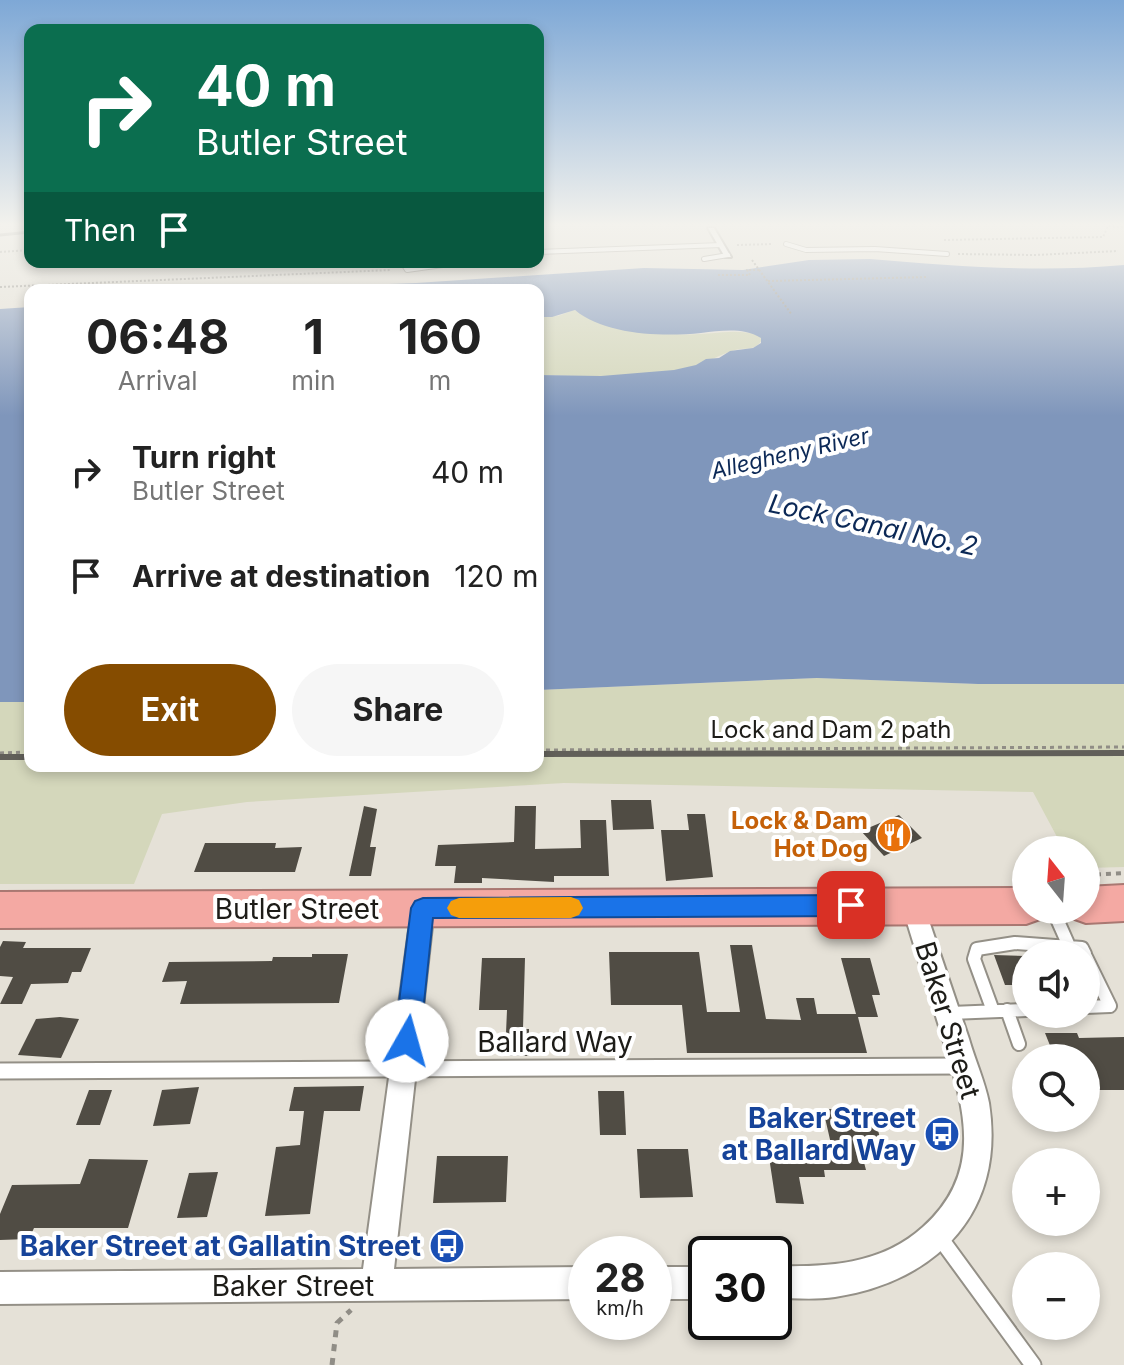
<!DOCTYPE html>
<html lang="en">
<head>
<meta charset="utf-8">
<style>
	body { margin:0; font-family:Inter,sans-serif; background:#f6f6f6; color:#222; height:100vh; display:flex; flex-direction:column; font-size:30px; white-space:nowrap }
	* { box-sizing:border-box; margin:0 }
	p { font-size:26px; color:#767676 }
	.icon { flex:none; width:44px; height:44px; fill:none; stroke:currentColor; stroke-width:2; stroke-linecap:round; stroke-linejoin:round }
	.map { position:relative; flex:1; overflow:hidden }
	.side { position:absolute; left:24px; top:284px; width:520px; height:488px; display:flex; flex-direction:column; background:#fff; border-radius:16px; box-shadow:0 4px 12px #0003 }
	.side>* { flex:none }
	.top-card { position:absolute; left:24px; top:24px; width:520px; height:244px; border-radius:16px; box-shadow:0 4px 12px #0003; background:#0b6e4f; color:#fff; overflow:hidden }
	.needle { width:52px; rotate:343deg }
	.buttons { position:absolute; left:1012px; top:836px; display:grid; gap:16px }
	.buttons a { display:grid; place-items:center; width:88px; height:88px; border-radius:50%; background:#fff; box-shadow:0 4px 12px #0003; font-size:40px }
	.speed { position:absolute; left:568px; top:1236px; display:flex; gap:16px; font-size:40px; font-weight:700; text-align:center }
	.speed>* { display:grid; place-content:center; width:104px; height:104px; border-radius:50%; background:#fff; box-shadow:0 4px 12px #0003; line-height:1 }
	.speed small { font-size:20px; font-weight:400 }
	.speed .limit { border:4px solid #111; border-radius:12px; background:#fff; color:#111 }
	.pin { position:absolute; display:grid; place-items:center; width:68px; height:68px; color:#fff; margin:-34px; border-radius:16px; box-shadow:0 4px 12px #0006 }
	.me { position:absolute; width:88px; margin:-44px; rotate:7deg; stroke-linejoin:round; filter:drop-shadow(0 0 6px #0008) }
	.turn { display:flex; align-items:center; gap:28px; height:168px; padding:0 40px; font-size:36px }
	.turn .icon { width:104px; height:104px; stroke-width:2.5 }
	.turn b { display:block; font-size:56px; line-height:68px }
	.then { display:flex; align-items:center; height:76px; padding:0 40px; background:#0003; gap:16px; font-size:30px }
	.eta { display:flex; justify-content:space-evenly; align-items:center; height:136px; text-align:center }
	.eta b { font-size:48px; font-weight:700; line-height:56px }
	.action { display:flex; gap:16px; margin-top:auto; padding:16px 40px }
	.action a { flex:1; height:92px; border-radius:48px; background:#854c00; color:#fff; font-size:32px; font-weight:700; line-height:92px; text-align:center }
	.action a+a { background:#f6f6f6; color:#222 }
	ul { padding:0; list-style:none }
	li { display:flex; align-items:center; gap:24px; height:104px; padding:0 40px }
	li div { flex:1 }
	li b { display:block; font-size:30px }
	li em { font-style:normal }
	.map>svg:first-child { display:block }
	.green { fill:#d4d7bb }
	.water { fill:#7f96bb }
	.building { fill:#504c44 }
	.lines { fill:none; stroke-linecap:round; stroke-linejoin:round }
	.lane-far2-casing { stroke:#949087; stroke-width:6 }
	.lane-far1-casing { stroke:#949087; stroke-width:16 }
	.lane-casing { stroke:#949087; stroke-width:19 }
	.street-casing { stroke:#949087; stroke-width:4 }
	.highway-casing { stroke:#a97872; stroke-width:4 }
	.path-far3 { stroke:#908d86; stroke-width:2; stroke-dasharray:2 2; stroke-linecap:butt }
	.path-far2 { stroke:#908d86; stroke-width:3; stroke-dasharray:4 4; stroke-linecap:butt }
	.path-far1 { stroke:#908d86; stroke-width:4; stroke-dasharray:5 5; stroke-linecap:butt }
	.path { stroke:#908d86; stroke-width:5; stroke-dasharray:7 7; stroke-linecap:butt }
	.lane-far2 { stroke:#fff; stroke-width:4 }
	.lane-far1 { stroke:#fff; stroke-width:12 }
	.lane { stroke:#fff; stroke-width:15 }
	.street { fill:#fff; fill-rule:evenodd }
	.highway { fill:#f4a9a3; fill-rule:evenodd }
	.rail-far1 { stroke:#615f59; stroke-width:3 }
	.rail { stroke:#615f59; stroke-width:6 }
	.route { fill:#1a73e8; stroke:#114b97; stroke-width:2 }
	.slow { fill:#f59e0b }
	.labels { text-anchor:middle; stroke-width:8; stroke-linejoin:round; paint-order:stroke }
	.far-water-label { font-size:22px; font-style:italic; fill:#0b2856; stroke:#fff }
	.street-label { font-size:24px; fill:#1d1c18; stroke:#fff }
	.food-label { font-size:24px; font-weight:bold; fill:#c56008; stroke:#fff; text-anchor:end }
	.water-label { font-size:26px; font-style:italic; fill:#0b2856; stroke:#fff }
	.near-street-label { font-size:28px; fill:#1d1c18; stroke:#fff }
	.near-transit-label { font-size:28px; font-weight:bold; fill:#164399; stroke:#fff; text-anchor:end }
</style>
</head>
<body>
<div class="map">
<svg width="1124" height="1365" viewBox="0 0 1124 1365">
	<rect width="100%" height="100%" fill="#e5e1d7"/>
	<path class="green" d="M574 310C604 321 642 331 677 334 706 337 730 327 759 335L762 340C754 352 746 347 735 350 719 355 704 364 688 368 639 379 588 376 538 375V317L558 316Z
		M817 678 978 684H1124V867L1086 868V850H1064L1033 792 564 783 247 802 162 814 134 884H0V702H30V766H538V690Z"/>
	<path class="water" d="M870 259C954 266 1039 273 1124 265V684H978L817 678 538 690V375L601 376 674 370 696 365 706 359 719 358 730 351 753 348 761 343V338C742 327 721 331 701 333 662 337 605 335 575 310L552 317H538V290H225L416 283 644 268 743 270 809 260Z
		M30 307V702H0V309Z"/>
	<path class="building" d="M611 800H651L654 829 613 830Z
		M364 806 377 809 370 847H376L371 876H349Z
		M515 806H536L535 849 581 848 580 820H606L609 876H554V882L482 878V883H454L456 866H435L438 845 514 842Z
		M687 814H705L713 877 666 881 661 830H689Z
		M899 815 922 838 884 856 861 831Z
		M205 843H276L275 848 302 847 295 872H194Z
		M3 941 26 942 23 948H91L81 972H72L68 983 31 984 22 1004H0L13 977 0 976V947Z
		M730 945H752L766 1019 801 1020 796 998H814L817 1014H856L841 958H870L880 995H872L878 1017H858L867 1053H687L682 1005H611L609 952H699L707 1012H740Z
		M312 954H348L339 1003 180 1004 187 981 162 982 169 962 272 961 273 957H312Z
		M994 955 1026 956V985H1005Z
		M482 958H525L523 1029H529V1056H505L507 1010H479Z
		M60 1017 79 1019 61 1058 18 1055 36 1019Z
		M1045 1033H1077L1079 1038 1124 1037V1090H1086V1058H1055Z
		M364 1086 360 1111H324L310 1214 265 1216 276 1147 300 1145 304 1111H289L294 1087Z
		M199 1087 190 1124 153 1126 162 1090Z
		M89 1090H112L100 1125H76Z
		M598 1091H624L626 1135H600Z
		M823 1109H873L883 1151H861L866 1170H824L825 1177H799L804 1204 776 1203 767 1144H831Z
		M637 1149H688L693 1197 640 1198Z
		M437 1156H508L506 1202 433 1203Z
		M89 1159 148 1160 128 1228H34L29 1239 0 1240V1214L12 1185 80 1184Z
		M218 1172 207 1217 177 1218 189 1173Z"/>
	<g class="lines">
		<defs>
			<path id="lane-far2" d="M786 244 806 250 875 249 947 254
				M538 252 721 245
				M704 259 728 255
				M402 262 407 270 464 262"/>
			<path id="lane-far1" d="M1053 910 1069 946
				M1086 957 1110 1006 1086 1007
				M1007 1010 1019 1044
				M993 1011 974 959 977 949 1015 943 1082 948 1085 954
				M951 1013 1026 1010"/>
			<path id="lane" d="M0 1071 961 1066
				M938 1235 1033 1365"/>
			<path id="street" d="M708 228H714L731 257H725Z
				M913 896 921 899 924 906C939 950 954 995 969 1039 975 1060 985 1082 989 1103 1006 1211 938 1281 835 1297 815 1300 794 1298 774 1298V1266C828 1267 881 1265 923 1227 990 1167 960 1096 938 1023 926 984 914 945 902 906L905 899Z
				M423 898 431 901 434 908 394 1269 586 1267V1299L0 1304V1272L363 1269 412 908 415 901Z
				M654 1267H706V1299H654Z"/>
			<path id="highway" d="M1124 885V921L1086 923 1072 918 1068 910H1086V887Z
				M1026 888V910H1044L1040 919 1026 924 0 928V892Z"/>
		</defs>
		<use href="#lane-far2" class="lane-far2-casing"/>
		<use href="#lane-far1" class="lane-far1-casing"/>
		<use href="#lane" class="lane-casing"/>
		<use href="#street" class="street-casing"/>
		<use href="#highway" class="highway-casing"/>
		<path class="path-far3" d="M944 240 1103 237 1108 226 1124 227
			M737 245 773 244
			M0 252 30 250
			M958 254 1035 255 1118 251
			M752 260 792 315
			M718 275H750L747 270H760
			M768 281 927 277
			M0 287 391 270"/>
		<path class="path-far2" d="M538 750 1124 747
			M0 753 30 752"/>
		<path class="path-far1" d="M1086 875 1124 873"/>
		<path class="path" d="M332 1365 337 1323 351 1310"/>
		<use href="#lane-far2" class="lane-far2"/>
		<use href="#lane-far1" class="lane-far1"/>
		<use href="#lane" class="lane"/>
		<use href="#street" class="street"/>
		<use href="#highway" class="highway"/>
		<path class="rail-far1" d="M0 235 30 232"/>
		<path class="rail" d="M538 754 1124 753
			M0 757H30"/>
	</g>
	<linearGradient id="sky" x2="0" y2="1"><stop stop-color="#7ea8d6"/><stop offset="0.54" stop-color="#f3f2ed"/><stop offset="1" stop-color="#f3f2ed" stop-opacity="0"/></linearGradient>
	<rect width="1124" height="416" fill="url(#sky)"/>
	<path class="route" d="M851 895 859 898 862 905 859 913 851 916 433 918 420 1041 416 1050 407 1054 398 1050 394 1041 411 908 415 901 423 898Z"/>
	<path class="slow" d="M571 897 579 900 583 908 579 915 571 918H459L451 915 447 908 451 901 459 898Z"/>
	<defs>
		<symbol id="restaurant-disc" viewBox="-11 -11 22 22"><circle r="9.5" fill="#e8710a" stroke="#fff"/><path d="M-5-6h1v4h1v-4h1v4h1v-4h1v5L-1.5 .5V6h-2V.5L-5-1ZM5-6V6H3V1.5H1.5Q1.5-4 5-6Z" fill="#fff"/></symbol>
		<symbol id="bus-disc" viewBox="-11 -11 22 22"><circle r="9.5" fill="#1a4fb4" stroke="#fff"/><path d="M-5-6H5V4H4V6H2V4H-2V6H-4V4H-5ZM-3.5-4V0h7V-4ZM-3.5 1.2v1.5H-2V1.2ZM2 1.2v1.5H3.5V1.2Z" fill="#fff"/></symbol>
	</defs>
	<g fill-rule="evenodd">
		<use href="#restaurant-disc" x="874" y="815" width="40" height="40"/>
		<use href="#bus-disc" x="922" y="1114" width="40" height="40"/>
		<use href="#bus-disc" x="427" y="1226" width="40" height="40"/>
	</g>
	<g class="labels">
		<g class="far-water-label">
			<text transform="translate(790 453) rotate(-13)" y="8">Allegheny River</text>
		</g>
		<g class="street-label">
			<text x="831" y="738">Lock and Dam 2 path</text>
		</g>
		<g class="food-label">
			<text x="868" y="829">Lock &amp; Dam<tspan x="868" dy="28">Hot Dog</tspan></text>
		</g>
		<g class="water-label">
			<text transform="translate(873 525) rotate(12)" y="9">Lock Canal No. 2</text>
		</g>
		<g class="near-street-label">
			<text x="297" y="919">Butler Street</text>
			<text transform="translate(948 1020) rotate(73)" y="10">Baker Street</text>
			<text x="555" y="1052">Ballard Way</text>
			<text x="293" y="1296">Baker Street</text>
		</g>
		<g class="near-transit-label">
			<text x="916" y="1128">Baker Street<tspan x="916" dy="32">at Ballard Way</tspan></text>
			<text x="421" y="1256">Baker Street at Gallatin Street</text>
		</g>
	</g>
</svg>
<div class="buttons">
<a><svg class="needle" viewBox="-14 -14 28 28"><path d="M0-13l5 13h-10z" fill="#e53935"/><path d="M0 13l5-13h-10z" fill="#767676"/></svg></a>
<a><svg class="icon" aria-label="sound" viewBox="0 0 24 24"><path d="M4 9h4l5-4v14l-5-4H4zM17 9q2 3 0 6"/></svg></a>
<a><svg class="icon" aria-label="search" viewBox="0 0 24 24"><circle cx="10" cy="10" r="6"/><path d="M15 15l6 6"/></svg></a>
<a>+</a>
<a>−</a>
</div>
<div class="speed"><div>28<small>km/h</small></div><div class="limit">30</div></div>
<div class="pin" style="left:851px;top:905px;background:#d93025"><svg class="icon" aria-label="arrive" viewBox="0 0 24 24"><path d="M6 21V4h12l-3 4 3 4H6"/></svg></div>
<svg class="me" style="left:407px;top:1041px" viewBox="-20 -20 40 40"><circle r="19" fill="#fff"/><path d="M0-13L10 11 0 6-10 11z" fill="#1a73e8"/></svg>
<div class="top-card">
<div class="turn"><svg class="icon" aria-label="right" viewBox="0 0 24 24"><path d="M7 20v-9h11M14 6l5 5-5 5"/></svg><div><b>40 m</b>Butler Street</div></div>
<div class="then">Then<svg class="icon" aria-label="arrive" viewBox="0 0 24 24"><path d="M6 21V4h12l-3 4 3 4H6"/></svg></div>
</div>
<section class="side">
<div class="eta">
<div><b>06:48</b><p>Arrival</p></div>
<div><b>1</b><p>min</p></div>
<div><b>160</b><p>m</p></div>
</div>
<ul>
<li><svg class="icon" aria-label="right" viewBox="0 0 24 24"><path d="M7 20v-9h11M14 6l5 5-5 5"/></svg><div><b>Turn right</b><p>Butler Street</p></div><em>40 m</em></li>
<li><svg class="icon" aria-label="arrive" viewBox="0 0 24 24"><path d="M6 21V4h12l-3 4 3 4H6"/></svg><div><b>Arrive at destination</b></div><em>120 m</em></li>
</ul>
<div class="action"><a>Exit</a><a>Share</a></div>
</section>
</div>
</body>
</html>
